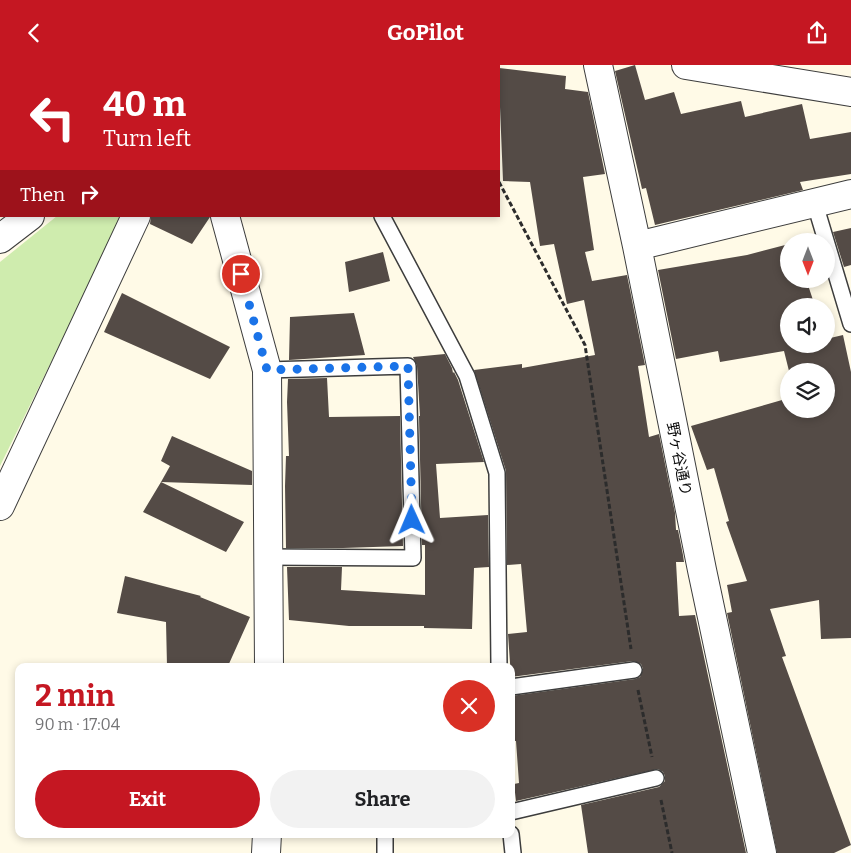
<!DOCTYPE html>
<html lang="en">
<head>
<meta charset="utf-8">
<style>
	body { margin:0; font-family:Bitter,"Noto Sans JP",serif; background:#f2f2f2; color:#202124; height:100vh; display:flex; flex-direction:column; font-size:19px; white-space:nowrap }
	* { box-sizing:border-box; margin:0 }
	p { font-size:16px; color:#757577 }
	.icon { flex:none; width:28px; height:28px; fill:none; stroke:currentColor; stroke-width:2; stroke-linecap:round; stroke-linejoin:round }
	.map { position:relative; flex:1; overflow:hidden }
	.side { position:absolute; left:15px; top:598px; width:500px; height:175px; display:flex; flex-direction:column; background:#fff; border-radius:10px; box-shadow:0 2px 8px #0003 }
	.side>* { flex:none }
	.top-card { position:absolute; left:0px; top:0px; width:500px; height:152px; box-shadow:0 2px 8px #0003; background:#c51722; color:#fff; overflow:hidden }
	.needle { width:32px; rotate:180deg }
	.fabs { position:absolute; left:780px; top:168px; display:grid; gap:10px }
	.fabs a { display:grid; place-items:center; width:55px; height:55px; border-radius:50%; background:#fff; box-shadow:0 2px 8px #0003; font-size:25px }
	.pin { position:absolute; display:grid; place-items:center; width:42px; height:42px; color:#fff; margin:-21px; border:2px solid #fff; border-radius:50%; box-shadow:0 1px 5px #0007 }
	.me { position:absolute; width:55px; margin:-28px; rotate:359deg; stroke-linejoin:round; filter:drop-shadow(0 0 4px #0008) }
	.turn { display:flex; align-items:center; gap:18px; height:105px; padding:0 20px; font-size:22px }
	.turn .icon { width:65px; height:65px; stroke-width:2.5 }
	.turn b { display:block; font-size:35px; line-height:42px }
	.then { display:flex; align-items:center; height:48px; padding:0 20px; background:#0003; gap:10px; font-size:19px }
	.round { display:grid; place-items:center; flex:none; width:52px; height:52px; border-radius:26px; background:#f2f2f2 }
	.head { display:flex; align-items:center; justify-content:space-between; height:85px; padding:0 20px }
	h1 { font-size:30px; font-weight:700; line-height:38px; color:#c51722 }
	.primary-button { display:flex; gap:10px; margin-top:auto; padding:10px 20px }
	.primary-button a { flex:1; height:58px; border-radius:30px; background:#c51722; color:#fff; font-size:20px; font-weight:700; line-height:58px; text-align:center }
	.primary-button a+a { background:#f2f2f2; color:#202124 }
	header { display:flex; justify-content:space-between; align-items:center; height:65px; padding:0 20px; background:#c51722; color:#fff; font-size:22px; font-weight:700 }
	.map>svg:first-child { display:block }
	.green { fill:#cfecae }
	.building { fill:#544b46 }
	.lines { fill:none; stroke-linecap:round; stroke-linejoin:round }
	.lane-casing { stroke:#3d3d3d; stroke-width:18 }
	.street-casing { stroke:#3d3d3d; stroke-width:30 }
	.path { stroke:#2c2c2c; stroke-width:3; stroke-dasharray:5 2.5; stroke-linecap:butt }
	.lane { stroke:#fff; stroke-width:15 }
	.street { stroke:#fff; stroke-width:28 }
	.route { stroke:#1a73e8; stroke-width:9; stroke-dasharray:0 16.2 }
	.labels { text-anchor:middle; stroke-width:5; stroke-linejoin:round; paint-order:stroke }
	.street-label { font-size:15px; fill:#0a0a0a; stroke:#fff }
</style>
</head>
<body>
<header><svg class="icon" aria-label="back" viewBox="0 0 24 24"><path d="M15 5l-7 7 7 7"/></svg>GoPilot<svg class="icon" aria-label="share" viewBox="0 0 24 24"><path d="M12 15V3M7 8l5-5 5 5M5 13v7h14v-7"/></svg></header>
<div class="map">
<svg width="851" height="788" viewBox="0 0 851 788">
	<rect width="100%" height="100%" fill="#fffae7"/>
	<path class="green" d="M57 151H123L0 401V197Z"/>
	<path class="building" d="M635 0 645 35 674 27 681 49 741 36 745 52 802 39 810 74 851 67V109L800 117 803 125 655 160 646 123 642 124 615 6Z
		M499 3 566 11 565 24 588 27 605 109 583 112 594 185 585 187 592 216 627 210 645 300 638 301 649 372 659 369 675 448 676 465H678L683 490 684 497H676L679 551 695 550 746 788H588L581 740 659 722 665 716V711L663 707 658 704 516 736 514 719 519 718 516 676H511V631L635 614 640 612 643 604 641 599 633 596 511 612 508 569 527 567 521 499 507 500 506 406 474 305 522 299V303L595 290 584 235 567 239 554 179 540 181 530 117 503 116 500 42H499Z
		M151 151H210V152L192 179 150 159Z
		M851 163V200L844 202 833 167Z
		M789 179V214H806L815 241H789V279H826V274L843 270 851 307V573L821 574 819 535 770 544 786 591 782 592 851 780 834 788H777L727 548 732 547 727 520 747 516 726 457 729 456 714 403 707 405 691 361 789 333V344H826V306H789L784 286 720 297 718 286 676 294 658 205 747 190Z
		M383 187 390 216 349 227 345 197Z
		M122 228 230 282 210 314 104 267Z
		M354 248 365 290 289 295 290 252Z
		M445 289 452 303 453 308 454 307 458 315 484 397 436 399 440 453 488 450 489 502 474 503 472 564 424 563V561H349L289 555 287 502H342L341 525 425 530V480H422L419 351H420L417 301 413 292Z
		M327 313 329 352 400 351 403 481 343 483H286L285 421 286 391H289L287 337 288 314Z
		M172 371 252 406V420L161 417 170 401 161 396Z
		M161 417 244 457 226 487 143 447Z
		M125 511 201 531 200 532 250 552 228 601H167L166 557 117 548Z"/>
	<g class="lines">
		<defs>
			<path id="lane" d="M815 139 851 259
				M382 151 467 311 497 408 499 601
				M267 305 408 301 413 493 268 492
				M511 622 634 605
				M511 747 656 713
				M511 769 513 788
				M385 788V769"/>
			<path id="street" d="M170 0 171 1
				M598 0 637 181 702 505 762 788
				M686 0 851 27
				M225 151 267 305 269 601
				M0 174 30 151
				M637 181 851 129
				M0 441 136 151
				M266 788 267 769"/>
		</defs>
		<use href="#lane" class="lane-casing"/>
		<use href="#street" class="street-casing"/>
		<path class="path" d="M436 0 437 1
			M499 117 585 280 631 584
			M638 625 652 692
			M661 735 672 788"/>
		<use href="#lane" class="lane"/>
		<use href="#street" class="street"/>
	</g>
	<g class="lines">
		<path class="route" d="M241 209 267 305 408 301 412 455"/>
	</g>
	<g class="labels">
		<g class="street-label">
			<text transform="translate(679 394) rotate(79)" y="5">野ヶ谷通り</text>
		</g>
	</g>
</svg>
<div class="fabs">
<a><svg class="needle" viewBox="-14 -14 28 28"><path d="M0-13l5 13h-10z" fill="#e53935"/><path d="M0 13l5-13h-10z" fill="#757577"/></svg></a>
<a><svg class="icon" aria-label="sound" viewBox="0 0 24 24"><path d="M4 9h4l5-4v14l-5-4H4zM17 9q2 3 0 6"/></svg></a>
<a><svg class="icon" aria-label="layers" viewBox="0 0 24 24"><path d="M12 4l9 5-9 5-9-5zM3 14l9 5 9-5"/></svg></a>
</div>
<div class="pin" style="left:241px;top:209px;background:#d93025"><svg class="icon" aria-label="arrive" viewBox="0 0 24 24"><path d="M6 21V4h12l-3 4 3 4H6"/></svg></div>
<svg class="me" style="left:412px;top:455px" viewBox="-20 -20 40 40"><path d="M0-17L14 15 0 8-14 15z" fill="#1a73e8" stroke="#fff" stroke-width="4"/></svg>
<div class="top-card">
<div class="turn"><svg class="icon" aria-label="left" viewBox="0 0 24 24"><path d="M17 20v-9H6M10 6l-5 5 5 5"/></svg><div><b>40 m</b>Turn left</div></div>
<div class="then">Then<svg class="icon" aria-label="right" viewBox="0 0 24 24"><path d="M7 20v-9h11M14 6l5 5-5 5"/></svg></div>
</div>
<section class="side">
<div class="head"><div><h1>2 min</h1><p>90 m · 17:04</p></div><a class="round" style="background:#d93025;color:#fff"><svg class="icon" aria-label="close" viewBox="0 0 24 24"><path d="M6 6l12 12M18 6L6 18"/></svg></a></div>
<div class="primary-button"><a>Exit</a><a>Share</a></div>
</section>
</div>
</body>
</html>
